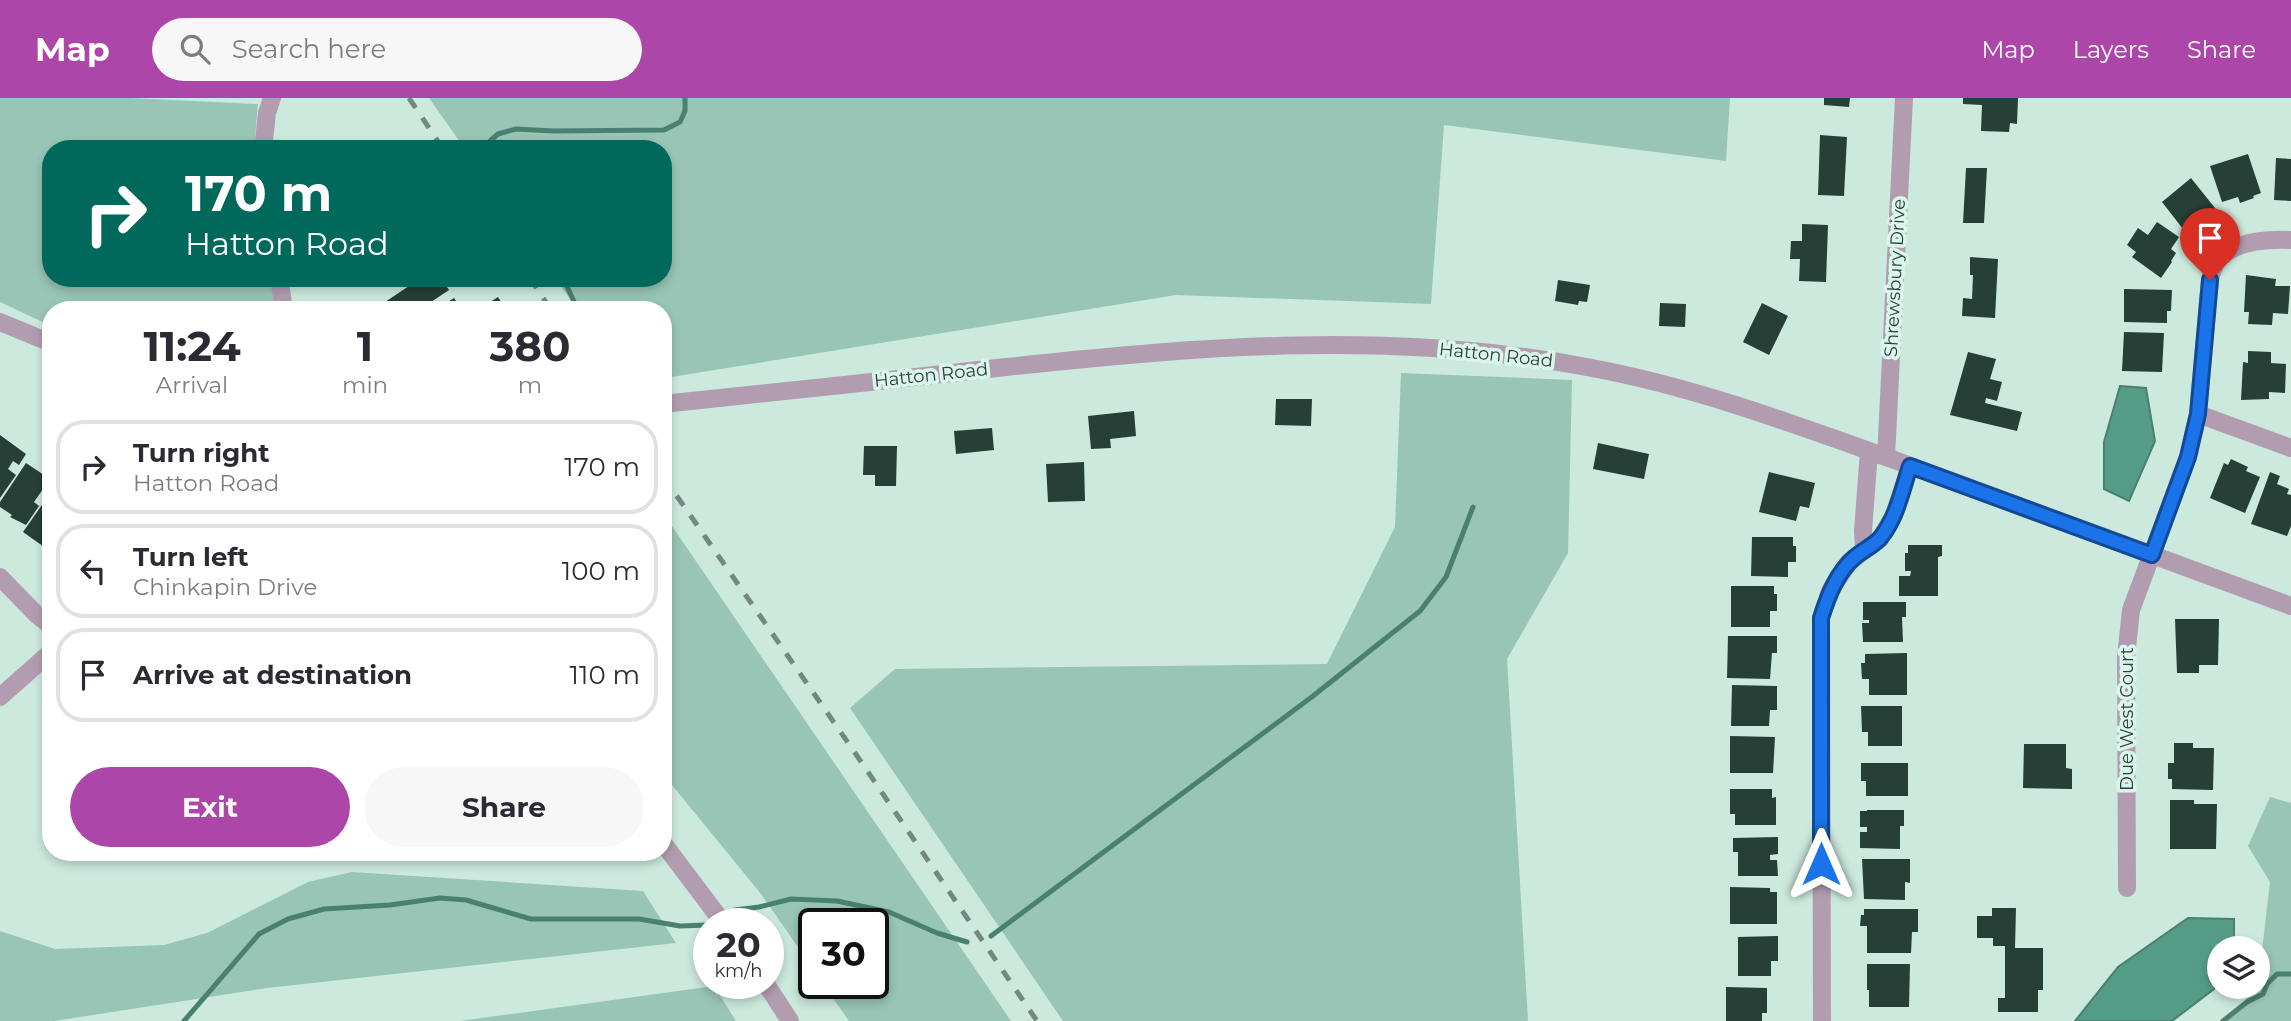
<!DOCTYPE html>
<html lang="en">
<head>
<meta charset="utf-8">
<style>
	body { margin:0; font-family:Montserrat,sans-serif; background:#f7f7f7; color:#2b2b33; height:100vh; display:flex; flex-direction:column; font-size:26px; white-space:nowrap }
	* { box-sizing:border-box; margin:0 }
	p { font-size:23px; color:#7c7c81 }
	.icon { flex:none; width:38px; height:38px; fill:none; stroke:currentColor; stroke-width:2; stroke-linecap:round; stroke-linejoin:round }
	.map { position:relative; flex:1; overflow:hidden }
	.sheet { position:absolute; left:42px; top:203px; width:630px; height:560px; display:flex; flex-direction:column; background:#fff; border-radius:28px; box-shadow:0 4px 10px #0003 }
	.sheet>* { flex:none }
	.top-card { position:absolute; left:42px; top:42px; width:630px; height:147px; border-radius:28px; box-shadow:0 4px 10px #0003; background:#00695c; color:#fff; overflow:hidden }
	.tools { position:absolute; left:2207px; top:838px; display:grid; gap:14px }
	.tools a { display:grid; place-items:center; width:63px; height:63px; border-radius:50%; background:#fff; box-shadow:0 4px 10px #0003; font-size:35px }
	.speed { position:absolute; left:693px; top:810px; display:flex; gap:14px; font-size:35px; font-weight:700; text-align:center }
	.speed>* { display:grid; place-content:center; width:91px; height:91px; border-radius:50%; background:#fff; box-shadow:0 4px 10px #0003; line-height:1 }
	.speed small { font-size:18px; font-weight:400 }
	.speed .limit { border:4px solid #111; border-radius:10px; background:#fff; color:#111 }
	.pin { position:absolute; display:grid; place-items:center; width:60px; height:60px; color:#fff; margin:-72px -30px; border-radius:50% 50% 50% 0; rotate:-45deg; box-shadow:0 0 7px #0007 }
	.pin .icon { rotate:45deg }
	.me { position:absolute; width:77px; margin:-38px; rotate:0deg; stroke-linejoin:round; filter:drop-shadow(0 0 5px #0008) }
	.turn { display:flex; align-items:center; gap:24px; height:147px; padding:0 28px; font-size:32px }
	.turn .icon { width:91px; height:91px; stroke-width:2.5 }
	.turn b { display:block; font-size:49px; line-height:60px }
	.eta { display:flex; justify-content:space-evenly; align-items:center; height:119px; text-align:center }
	.eta b { font-size:42px; font-weight:700; line-height:49px }
	.primary-button { display:flex; gap:14px; margin-top:auto; padding:14px 28px }
	.primary-button a { flex:1; height:80px; border-radius:42px; background:#ad46a9; color:#fff; font-size:28px; font-weight:700; line-height:80px; text-align:center }
	.primary-button a+a { background:#f7f7f7; color:#2b2b33 }
	ul { padding:0; list-style:none }
	li { display:flex; align-items:center; gap:21px; height:94px; margin:0 14px 10px; padding:0 14px; border:4px solid #e1e1e2; border-radius:28px }
	li div { flex:1 }
	li b { display:block; font-size:26px }
	li em { font-style:normal }
	header { display:flex; align-items:center; gap:42px; box-sizing:border-box; height:98px; padding:0 35px; background:#ad46a9; color:#fff }
	header strong { font-size:33px }
	nav { display:flex; gap:38px; margin-inline-start:auto; font-size:24px }
	.search { width:490px; height:63px; background:#f7f7f7; display:flex; align-items:center; gap:18px; box-sizing:border-box; padding:0 24px; border-radius:38px; color:#7c7c81; font-size:26px }
	.map>svg:first-child { display:block }
	.green { fill:#98c5b5 }
	.water { fill:#559c87; stroke:#4a8070; stroke-width:2 }
	.lines { fill:none; stroke-linecap:round; stroke-linejoin:round }
	.stream { stroke:#4a8070; stroke-width:5 }
	.building { fill:#263f37 }
	.minor { stroke:#b29db0; stroke-width:18 }
	.rail { stroke:#748780; stroke-width:5; stroke-dasharray:12 12; stroke-linecap:butt }
	.route-casing { stroke:#114b97; stroke-width:18 }
	.route { stroke:#1a73e8; stroke-width:12 }
	.labels { text-anchor:middle; stroke-width:7; stroke-linejoin:round; paint-order:stroke }
	.street-label { font-size:18px; fill:#323d39; stroke:#d9f6ec }
</style>
</head>
<body>
<header>
<strong>Map</strong>
<div class="search"><svg class="icon" aria-label="search" viewBox="0 0 24 24"><circle cx="10" cy="10" r="6"/><path d="M15 15l6 6"/></svg>Search here</div>
<nav><a>Map</a><a>Layers</a><a>Share</a></nav>
</header>
<div class="map">
<svg width="2291" height="923" viewBox="0 0 2291 923">
	<rect width="100%" height="100%" fill="#cce9de"/>
	<path class="green" d="M0 0H130L258 6 254 51H51V180H271L276 212H51V228L0 204Z
		M429 0H1730L1726 63 1444 27 1431 206 1176 197 665 280 663 212H578L555 180H663V51H465Z
		M1401 275 1572 282 1568 455 1507 561 1528 923H1063L850 610 895 571 1327 566 1395 429Z
		M663 415 1011 923H849L823 886H873V826H814V872L761 796 663 676Z
		M2270 699 2291 705V923H2227L2258 887 2270 784 2248 748Z
		M352 774 643 793 676 845 267 890 54 923H0V833L55 851 164 847 207 835 308 784Z
		M714 888 736 923H460Z"/>
	<path class="water" d="M2120 288 2146 290 2155 343 2129 403 2104 391V344Z
		M2188 820 2234 821V850H2219V882L2214 891 2172 923H2075L2118 869Z"/>
	<g class="lines">
		<path class="stream" d="M490 51V43L498 36 516 31 554 33 664 32 680 24 685 13V0
			M563 180 578 212
			M735 812 759 809 791 801 837 803 889 814 937 835 967 844
			M991 838 1313 598 1420 513 1446 479 1473 409
			M184 923 259 836 288 821 324 811 390 807 440 800 466 802 531 821H639L680 828 707 827
			M2223 923 2247 904 2263 896 2267 886 2277 876H2291"/>
	</g>
	<path class="building" d="M1824 0H1850L1849 9 1824 7Z
		M1963 0H2018L2017 26 2010 25 2009 34 1981 33 1982 7 1963 6Z
		M1820 37 1847 39 1844 98 1818 97Z
		M2248 56 2261 95 2253 98 2254 100 2240 105 2238 99 2222 104 2210 68Z
		M2276 60 2291 61V103L2274 102Z
		M1966 70H1987L1984 125H1963Z
		M2191 80 2219 115 2190 140 2162 104Z
		M2157 124 2179 139 2171 151 2176 155 2171 163 2172 164 2161 180 2132 159 2136 154 2127 147 2138 130 2148 137Z
		M1802 126 1828 127 1826 184 1799 183 1800 161H1790L1791 143H1802Z
		M1970 159 1998 161 1995 220 1962 218 1963 200 1972 201 1973 177H1970Z
		M2246 177 2276 181 2275 188H2290L2288 216 2273 215 2272 227 2248 226 2249 214H2244Z
		M421 180H441L449 192 419 212H373Z
		M1558 182 1590 187 1587 204 1579 203 1578 207 1555 203Z
		M2124 191 2172 192 2171 213H2167V225L2124 224Z
		M498 199 506 212H478Z
		M454 200 462 212H435Z
		M1660 205 1686 206 1685 229 1659 228Z
		M1762 205 1788 218 1769 257 1743 244Z
		M2124 234 2164 235 2162 274 2122 273Z
		M2248 253 2271 254V265L2286 266 2285 295 2269 294V301L2241 302 2243 264 2248 265Z
		M1968 254 1996 261 1990 281 2002 284 1997 303 1986 300 1985 305 2022 314 2017 333 1950 317Z
		M1276 301H1312L1311 328 1275 327Z
		M1134 313 1136 338 1110 341 1111 350 1091 351 1088 318Z
		M992 330 994 352 956 356 954 333Z
		M0 337 26 356 19 367 13 363 8 371 16 377 0 400Z
		M1598 345 1649 356 1644 381 1593 371Z
		M864 348H897L896 388H875V377H863Z
		M2231 361 2248 369 2246 373 2260 379 2245 415 2210 400 2224 365 2228 367Z
		M1084 364 1085 403 1048 404 1046 366Z
		M26 365 50 381 34 404 39 408 26 427 10 419 12 417 0 409V404Z
		M1769 374 1815 385 1809 410 1800 408 1796 423 1759 414Z
		M2270 374 2280 378 2277 386 2289 391 2287 396 2291 397V428L2287 438 2251 426Z
		M51 394V445L47 451 23 434Z
		M1752 439H1793V448H1796V464H1788V479L1751 478Z
		M1908 447H1942V458L1938 459V498H1899V478H1910L1911 473H1905V455H1908Z
		M1731 488H1774V496H1777V513H1770V529H1731Z
		M1863 504H1906V519H1902L1903 544H1863L1862 525H1869V522H1863Z
		M2175 521H2219L2218 567H2199V575H2177Z
		M1728 538H1777V555H1772L1770 581 1727 580Z
		M1907 555V597H1869V581H1862L1861 565H1865V556Z
		M1732 587 1777 588V612H1770L1769 628H1731Z
		M1861 608H1902V648H1868V634H1862Z
		M1730 638 1775 639 1773 675H1730Z
		M2174 645H2193V650H2214L2213 692 2172 691V681H2168V665H2174Z
		M2024 646H2066V670L2072 671V691L2023 690Z
		M1861 665H1908V698H1866V683H1861Z
		M1730 691H1772V700L1776 699V727H1735V716H1730Z
		M2170 702H2194V706H2217L2216 751H2170Z
		M1867 712H1904V728H1900V751L1860 750V734H1867V729H1860V713H1867Z
		M1778 739V756L1770 757V762H1777L1778 778H1738V754H1733V740Z
		M1862 761H1910V785L1905 784V802L1864 801Z
		M1730 789 1770 790V794H1777V826H1730Z
		M1992 810H2016L2015 850H2043V892H2038V914H1998V900H2005V848H1993V840H1977V818H1992Z
		M1864 811H1918V834H1912L1911 855H1867V828H1860L1861 817H1864Z
		M1778 838V863H1771V878H1738V839Z
		M1867 866H1910L1909 909H1869V892H1867Z
		M1726 889 1767 890V915H1762V923H1726Z"/>
	<g class="lines">
		<path class="minor" d="M263 51 267 15 272 0
			M279 180 284 212
			M0 224 51 245
			M663 306C777 294 892 282 1006 269 1202 248 1396 232 1592 270 1694 289 1791 325 1889 360 2023 409 2157 459 2291 508
			M2198 316 2291 350
			M1886 359 1904 0
			M1864 450 1863 433 1869 353
			M0 479 37 517 51 528
			M0 599 51 554
			M663 745 724 826
			M2127 790 2126 559 2131 512 2188 359 2198 316 2210 182C2211 177 2213 170 2216 165 2231 143 2267 141 2291 142
			M766 886 790 923
			M1822 923 1821 520 1830 493 1849 464 1880 441 1894 417 1910 368"/>
		<path class="rail" d="M409 0 443 51
			M530 180 551 212
			M663 378 851 649 1037 923"/>
	</g>
	<g class="lines">
		<defs>
			<path id="route" d="M1821 766V520C1828 498 1837 474 1855 459 1863 452 1875 447 1881 439 1897 419 1902 392 1910 368L2152 457 2188 359 2198 316 2210 182"/>
		</defs>
		<use href="#route" class="route-casing"/>
		<use href="#route" class="route"/>
	</g>
	<g class="labels">
		<g class="street-label">
			<text transform="translate(1895 180) rotate(-87)" y="6">Shrewsbury Drive</text>
			<text transform="translate(1496 257) rotate(6)" y="6">Hatton Road</text>
			<text transform="translate(931 277) rotate(-6)" y="6">Hatton Road</text>
			<text transform="translate(2127 621) rotate(-90)" y="6">Due West Court</text>
		</g>
	</g>
</svg>
<div class="tools">
<a><svg class="icon" aria-label="layers" viewBox="0 0 24 24"><path d="M12 4l9 5-9 5-9-5zM3 14l9 5 9-5"/></svg></a>
</div>
<div class="speed"><div>20<small>km/h</small></div><div class="limit">30</div></div>
<div class="pin" style="left:2210px;top:182px;background:#d93025"><svg class="icon" aria-label="arrive" viewBox="0 0 24 24"><path d="M6 21V4h12l-3 4 3 4H6"/></svg></div>
<svg class="me" style="left:1821px;top:766px" viewBox="-20 -20 40 40"><path d="M0-17L14 15 0 8-14 15z" fill="#1a73e8" stroke="#fff" stroke-width="4"/></svg>
<div class="top-card">
<div class="turn"><svg class="icon" aria-label="right" viewBox="0 0 24 24"><path d="M7 20v-9h11M14 6l5 5-5 5"/></svg><div><b>170 m</b>Hatton Road</div></div>
</div>
<section class="sheet">
<div class="eta">
<div><b>11:24</b><p>Arrival</p></div>
<div><b>1</b><p>min</p></div>
<div><b>380</b><p>m</p></div>
</div>
<ul>
<li><svg class="icon" aria-label="right" viewBox="0 0 24 24"><path d="M7 20v-9h11M14 6l5 5-5 5"/></svg><div><b>Turn right</b><p>Hatton Road</p></div><em>170 m</em></li>
<li><svg class="icon" aria-label="left" viewBox="0 0 24 24"><path d="M17 20v-9H6M10 6l-5 5 5 5"/></svg><div><b>Turn left</b><p>Chinkapin Drive</p></div><em>100 m</em></li>
<li><svg class="icon" aria-label="arrive" viewBox="0 0 24 24"><path d="M6 21V4h12l-3 4 3 4H6"/></svg><div><b>Arrive at destination</b></div><em>110 m</em></li>
</ul>
<div class="primary-button"><a>Exit</a><a>Share</a></div>
</section>
</div>
</body>
</html>
